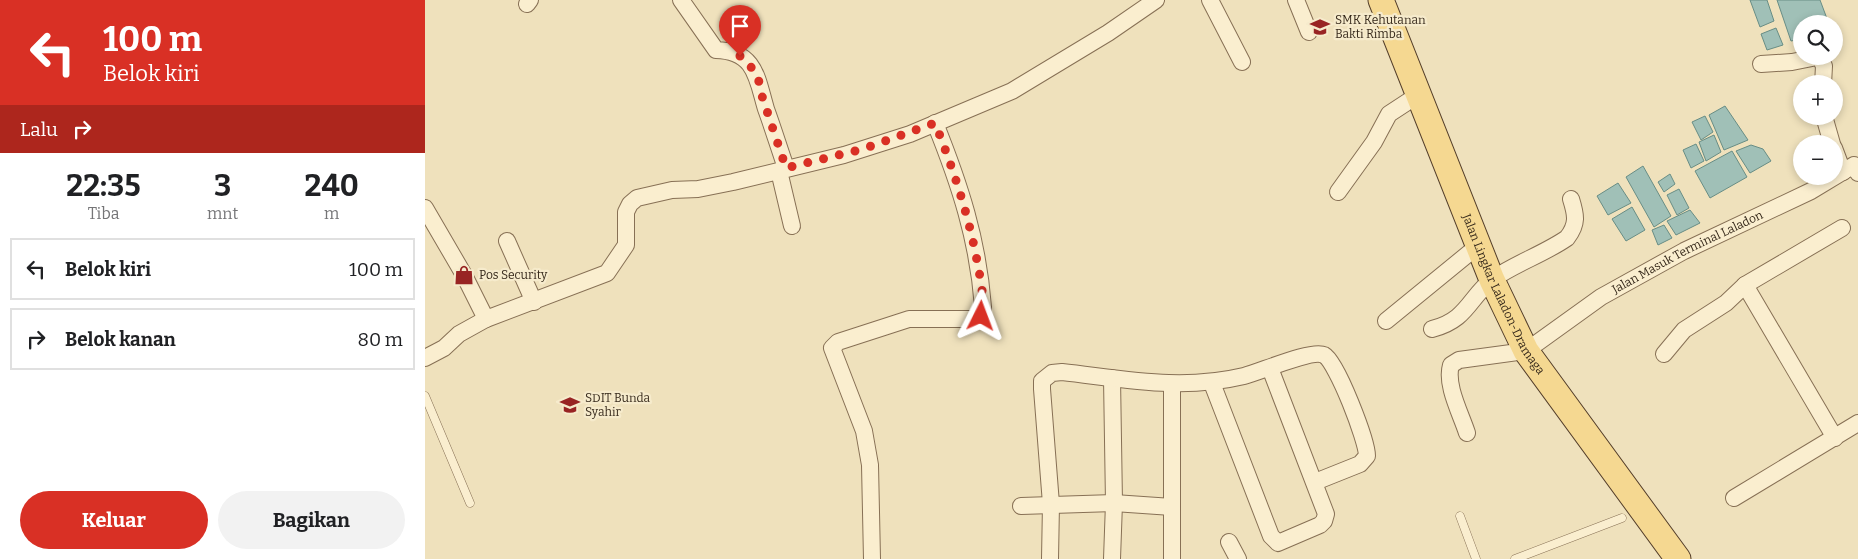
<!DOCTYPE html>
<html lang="id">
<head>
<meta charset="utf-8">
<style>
	body { margin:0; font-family:Bitter,serif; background:#f2f2f2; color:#202124; height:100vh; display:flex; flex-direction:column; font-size:19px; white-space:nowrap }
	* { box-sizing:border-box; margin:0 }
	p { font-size:16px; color:#757577 }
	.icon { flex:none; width:28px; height:28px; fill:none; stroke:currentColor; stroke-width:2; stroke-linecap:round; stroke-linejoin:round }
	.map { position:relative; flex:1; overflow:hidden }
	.sheet { display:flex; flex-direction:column; background:#fff; width:425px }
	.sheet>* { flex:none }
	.guide { background:#d93025; color:#fff; overflow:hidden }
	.buttons { position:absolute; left:1368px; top:15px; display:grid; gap:10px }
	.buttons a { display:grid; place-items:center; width:50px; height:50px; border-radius:50%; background:#fff; box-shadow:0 2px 8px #0003; font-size:25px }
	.pin { position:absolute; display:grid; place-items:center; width:42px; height:42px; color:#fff; margin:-51px -21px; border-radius:50% 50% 50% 0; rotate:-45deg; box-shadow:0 0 5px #0007 }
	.pin .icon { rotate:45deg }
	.me { position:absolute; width:55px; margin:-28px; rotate:3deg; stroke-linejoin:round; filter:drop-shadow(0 0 4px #0008) }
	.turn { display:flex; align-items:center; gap:18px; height:105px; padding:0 20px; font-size:22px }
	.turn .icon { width:65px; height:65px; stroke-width:2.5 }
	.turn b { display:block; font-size:35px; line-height:42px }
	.then { display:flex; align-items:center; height:48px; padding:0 20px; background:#0003; gap:10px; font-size:19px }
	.eta { display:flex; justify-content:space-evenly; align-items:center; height:85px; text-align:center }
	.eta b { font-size:30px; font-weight:700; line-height:35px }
	.action { display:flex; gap:10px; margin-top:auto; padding:10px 20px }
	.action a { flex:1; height:58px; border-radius:30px; background:#d93025; color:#fff; font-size:20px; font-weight:700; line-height:58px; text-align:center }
	.action a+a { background:#f2f2f2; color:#202124 }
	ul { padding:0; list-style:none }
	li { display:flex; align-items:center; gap:15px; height:62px; margin:0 10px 8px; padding:0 10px; border:2px solid #e0e0e0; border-radius:0px }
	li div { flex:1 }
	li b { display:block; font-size:19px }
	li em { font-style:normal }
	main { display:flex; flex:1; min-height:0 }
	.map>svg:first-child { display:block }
	.water { fill:#a0c0b7; stroke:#688d85 }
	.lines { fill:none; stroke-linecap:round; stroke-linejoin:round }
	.service-casing { stroke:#877055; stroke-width:9 }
	.minor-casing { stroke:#877055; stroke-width:18 }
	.primary-casing { stroke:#543e2a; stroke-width:27 }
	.service { stroke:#faeecf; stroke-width:8 }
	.minor { stroke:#faeecf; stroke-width:16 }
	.primary { stroke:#f5d891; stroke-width:25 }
	.route { stroke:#d93025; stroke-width:9; stroke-dasharray:0 16.2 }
	.labels { text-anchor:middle; stroke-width:4.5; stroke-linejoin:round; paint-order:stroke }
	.poi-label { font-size:12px; fill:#35281a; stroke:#f6ebcc; text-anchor:start }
	.street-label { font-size:12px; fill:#35281a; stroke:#f6ebcc }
</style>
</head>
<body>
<main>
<section class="sheet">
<div class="guide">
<div class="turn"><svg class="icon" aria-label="left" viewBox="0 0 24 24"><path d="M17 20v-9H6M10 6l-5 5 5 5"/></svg><div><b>100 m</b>Belok kiri</div></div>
<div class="then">Lalu<svg class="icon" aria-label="right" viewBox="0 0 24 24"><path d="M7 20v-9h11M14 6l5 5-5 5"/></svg></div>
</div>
<div class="eta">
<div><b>22:35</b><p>Tiba</p></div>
<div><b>3</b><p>mnt</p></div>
<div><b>240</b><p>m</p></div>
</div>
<ul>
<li><svg class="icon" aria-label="left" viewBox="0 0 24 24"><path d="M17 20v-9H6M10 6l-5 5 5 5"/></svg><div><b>Belok kiri</b></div><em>100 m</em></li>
<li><svg class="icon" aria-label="right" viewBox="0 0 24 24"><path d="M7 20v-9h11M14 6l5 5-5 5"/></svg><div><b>Belok kanan</b></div><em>80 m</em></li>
</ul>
<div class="action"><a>Keluar</a><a>Bagikan</a></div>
</section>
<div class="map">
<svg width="1433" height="559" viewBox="0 0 1433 559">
	<rect width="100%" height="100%" fill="#efe1bc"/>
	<path class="water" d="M1325 0H1342L1349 21 1335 27Z
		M1352 0H1395L1404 24H1376V39L1366 41Z
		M1351 28 1358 45 1342 50 1336 34Z
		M1300 106 1323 140 1299 150 1284 115Z
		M1280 116 1288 132 1276 140 1267 122Z
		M1289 135 1296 152 1281 161 1274 142Z
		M1271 144 1279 161 1266 168 1258 150Z
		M1326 145 1338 149 1346 161 1325 173 1311 151Z
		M1307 151 1322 177 1285 198 1270 171Z
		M1218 166 1246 216 1229 227 1201 177Z
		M1245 174 1250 184 1239 192 1233 182Z
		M1193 183 1206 203 1183 215 1172 196Z
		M1254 189 1264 208 1252 215 1242 195Z
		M1207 207 1220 230 1201 241 1187 219Z
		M1265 210 1275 223 1251 235 1242 221Z
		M1239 225 1247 238 1233 245 1227 230Z"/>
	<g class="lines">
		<defs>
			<path id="service" d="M0 396 45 503
				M1035 516 1051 559
				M1090 559 1197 518"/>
			<g id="minor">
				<path d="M256 0 291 50C331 51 332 79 341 109 348 128 354 148 361 168"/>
				<path d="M785 0 817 62"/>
				<path d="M871 0 884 32"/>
				<path d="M102 4 105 0"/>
				<path d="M1336 64 1367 62 1392 57 1395 58 1399 66 1398 84"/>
				<path d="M1399 116 1407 144"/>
				<path d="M1409 148 1418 172"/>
				<path d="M354 171 367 226"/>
				<path d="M913 192 949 142 964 114 993 95"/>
				<path d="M0 208 39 275 61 319"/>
				<path d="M82 241 109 302"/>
				<path d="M1320 285 1410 438"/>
				<path d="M961 321 1054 245"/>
				<path d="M1007 329C1043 320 1044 297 1068 279 1091 263 1119 254 1142 238 1153 224 1151 215 1146 199"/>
				<path d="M1239 354 1259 330 1301 303 1320 285 1417 228"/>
				<path d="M0 358 19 348 34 334 61 319 182 273 201 245V212L205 204 212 198 247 190 273 189 308 182 419 155 485 134 587 91 683 33 731 0"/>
				<path d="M687 378 689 503 687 559"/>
				<path d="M787 383 846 536 853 543 895 525 899 521 901 514 845 368"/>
				<path d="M747 384V559"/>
				<path id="s1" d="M1042 433C1036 414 1020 385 1026 365L1034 360 1101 351 1176 297 1259 251 1386 191 1429 165 1433 173"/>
				<path d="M1309 498 1433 423"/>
				<path d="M596 506 689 503 747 507"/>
				<path d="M804 542 813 559"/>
				<path d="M447 559 445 465 439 431 407 348 413 342 484 319H550L556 316 558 307C553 240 535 185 510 123"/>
				<path d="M625 559 626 504 617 389V381L627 373 637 372C700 379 756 391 819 376 835 372 887 349 899 355 912 362 942 441 942 456L935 464 890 482"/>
			</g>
			<g id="primary">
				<path id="s2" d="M956 0 1067 280 1101 351 1253 559"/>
			</g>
		</defs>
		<use href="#service" class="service-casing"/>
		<use href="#minor" class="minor-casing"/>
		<use href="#primary" class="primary-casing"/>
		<use href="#service" class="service"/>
		<use href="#minor" class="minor"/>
		<use href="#primary" class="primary"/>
	</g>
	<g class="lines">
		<path class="route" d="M315 56 321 60 333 77 336 93 361 168 438 149 510 123C529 171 544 216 553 266 556 282 560 300 556 316"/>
	</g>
	<defs>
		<symbol id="school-bare" viewBox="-9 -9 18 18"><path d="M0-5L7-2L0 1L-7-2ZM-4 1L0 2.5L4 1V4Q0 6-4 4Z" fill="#982423" stroke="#f6ebcc" stroke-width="2.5" paint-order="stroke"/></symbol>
		<symbol id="shop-bare" viewBox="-9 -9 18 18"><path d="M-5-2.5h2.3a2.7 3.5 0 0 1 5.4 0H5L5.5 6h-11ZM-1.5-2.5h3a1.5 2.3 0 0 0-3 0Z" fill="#982423" stroke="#f6ebcc" stroke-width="2.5" paint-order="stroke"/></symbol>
	</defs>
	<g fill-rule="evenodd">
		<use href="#school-bare" x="881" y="13" width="28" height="28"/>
		<use href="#shop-bare" x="25" y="261" width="28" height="28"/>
		<use href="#school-bare" x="131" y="391" width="28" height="28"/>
	</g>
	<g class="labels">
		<g class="poi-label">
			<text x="910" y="24">SMK Kehutanan<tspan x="910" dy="14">Bakti Rimba</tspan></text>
			<text x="54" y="279">Pos Security</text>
			<text x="160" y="402">SDIT Bunda<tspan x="160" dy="14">Syahir</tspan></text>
		</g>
		<g class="street-label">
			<text dy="4" stroke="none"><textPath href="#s1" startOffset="338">Jalan Masuk Terminal Laladon</textPath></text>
			<text dy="4" stroke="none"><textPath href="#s2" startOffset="319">Jalan Lingkar Laladon-Dramaga</textPath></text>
		</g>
	</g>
</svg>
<div class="buttons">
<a><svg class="icon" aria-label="search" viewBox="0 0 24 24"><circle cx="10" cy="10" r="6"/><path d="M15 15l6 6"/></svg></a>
<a>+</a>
<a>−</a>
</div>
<div class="pin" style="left:315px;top:56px;background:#d93025"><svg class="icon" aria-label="arrive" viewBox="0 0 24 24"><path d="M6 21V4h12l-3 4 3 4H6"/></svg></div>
<svg class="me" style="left:556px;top:316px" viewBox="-20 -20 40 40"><path d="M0-17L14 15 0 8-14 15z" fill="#d93025" stroke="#fff" stroke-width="4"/></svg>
</div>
</main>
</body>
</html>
